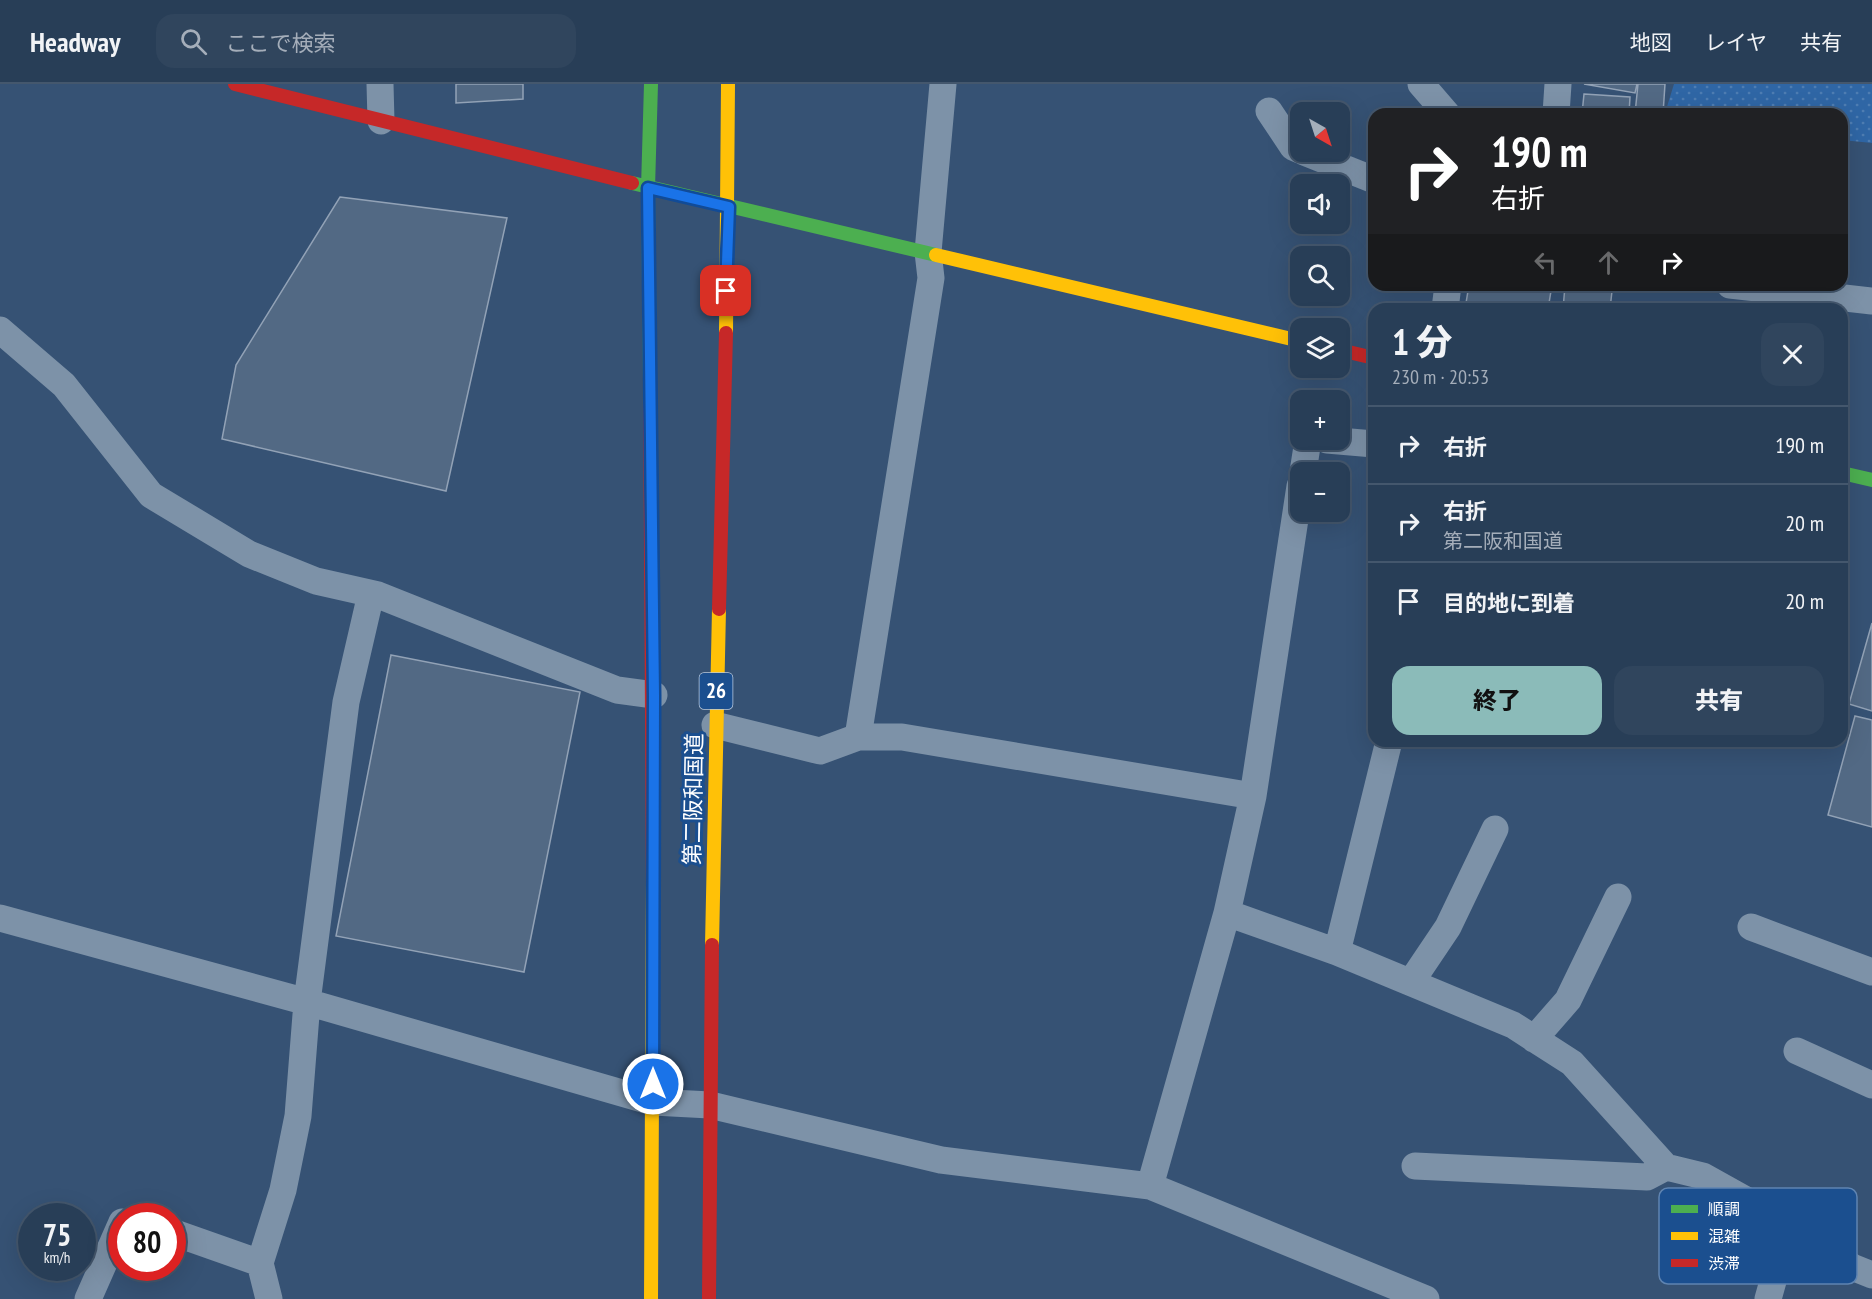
<!DOCTYPE html>
<html lang="ja">
<head>
<meta charset="utf-8">
<style>
	body { margin:0; font-family:"PT Sans Narrow","Noto Sans JP",sans-serif; background:#30455d; color:#f1f3f6; height:100vh; display:flex; flex-direction:column; font-size:22px; white-space:nowrap }
	* { box-sizing:border-box; margin:0 }
	p { font-size:20px; color:#a5aeba }
	.icon { flex:none; width:33px; height:33px; fill:none; stroke:currentColor; stroke-width:2; stroke-linecap:round; stroke-linejoin:round }
	.map { position:relative; flex:1; overflow:hidden }
	.panel { position:absolute; left:1368px; top:219px; width:480px; height:444px; display:flex; flex-direction:column; background:#283e57; border-radius:18px; box-shadow:0 6px 24px #0002,0 0 0 2px #44576d }
	.panel>* { flex:none }
	.hud { position:absolute; left:1368px; top:24px; width:480px; height:183px; border-radius:18px; box-shadow:0 6px 24px #0002,0 0 0 2px #44576d; background:#202124; color:#fff; overflow:hidden }
	.needle { width:39px; rotate:141deg }
	.tools { position:absolute; left:1290px; top:18px; display:grid; gap:12px }
	.tools a { display:grid; place-items:center; width:60px; height:60px; border-radius:12px; background:#283e57; box-shadow:0 6px 24px #0002,0 0 0 2px #44576d; font-size:30px }
	.speed { position:absolute; left:18px; top:1119px; display:flex; gap:12px; font-size:30px; font-weight:700; text-align:center }
	.speed>* { display:grid; place-content:center; width:78px; height:78px; border-radius:50%; background:#283e57; box-shadow:0 6px 24px #0002,0 0 0 2px #44576d; line-height:1 }
	.speed small { font-size:15px; font-weight:400 }
	.speed .limit { border:9px solid #d22; background:#fff; color:#111 }
	.pin { position:absolute; display:grid; place-items:center; width:51px; height:51px; color:#fff; margin:-26px; border-radius:12px; box-shadow:0 3px 9px #0006 }
	.me { position:absolute; width:66px; margin:-33px; rotate:0deg; stroke-linejoin:round; filter:drop-shadow(0 0 4px #0008) }
	.turn { display:flex; align-items:center; gap:21px; height:126px; padding:0 24px; font-size:27px }
	.turn .icon { width:78px; height:78px; stroke-width:2.5 }
	.turn b { display:block; font-size:42px; line-height:51px }
	.lanes { display:flex; align-items:center; height:57px; padding:0 24px; background:#0003; justify-content:center; gap:30px; direction:ltr }
	.lanes .off { opacity:.35 }
	.round { display:grid; place-items:center; flex:none; width:63px; height:63px; border-radius:18px; background:#30455d }
	.overview { display:flex; align-items:center; justify-content:space-between; height:102px; padding:0 24px }
	h1 { font-size:36px; font-weight:800; line-height:45px }
	.action { display:flex; gap:12px; margin-top:auto; padding:12px 24px }
	.action a { flex:1; height:69px; border-radius:18px; background:#8bbbb9; color:#111; font-size:24px; font-weight:800; line-height:69px; text-align:center }
	.action a+a { background:#30455d; color:#f1f3f6 }
	ul { padding:0; list-style:none }
	li { display:flex; align-items:center; gap:18px; height:78px; padding:0 24px; border-top:2px solid #44576d }
	li div { flex:1 }
	li b { display:block; font-size:22px }
	li em { font-style:normal }
	header { display:flex; align-items:center; gap:36px; box-sizing:border-box; height:84px; padding:0 30px; background:#283e57; border-bottom:2px solid #44576d }
	header strong { font-size:28px }
	nav { display:flex; gap:33px; margin-inline-start:auto; font-size:21px }
	.search { width:420px; height:54px; background:#30455d; display:flex; align-items:center; gap:15px; box-sizing:border-box; padding:0 21px; border-radius:18px; color:#a5aeba; font-size:22px }
	.map>svg:first-child { display:block }
	.park { fill:url(#park-dots) }
	.building { fill:#526984; stroke:#92a2b6; stroke-width:1.5 }
	.lines { fill:none; stroke-linecap:round; stroke-linejoin:round }
	.street { stroke:#7d92a8; stroke-width:27 }
	.fast { stroke:#4caf50; stroke-width:14 }
	.slow { stroke:#ffc107; stroke-width:14 }
	.jam { stroke:#c62828; stroke-width:14 }
	.route-casing { stroke:#114b97; stroke-width:15 }
	.route { stroke:#1a73e8; stroke-width:10 }
	.labels { text-anchor:middle; stroke-width:6; stroke-linejoin:round; paint-order:stroke }
	.shield { fill:#1b4f8f; stroke:#bbcadd; stroke-width:1.5 }
	.shield-label { font-size:21px; font-weight:bold; fill:#fff }
	.street-label { font-size:22px; fill:#fff; stroke:#1b4f8f }
	.key { fill:#1b4f8f; stroke:#5f84b1; stroke-width:1.5 }
	.key-label { font-size:16px; fill:#fff }
</style>
</head>
<body>
<header>
<strong>Headway</strong>
<div class="search"><svg class="icon" aria-label="search" viewBox="0 0 24 24"><circle cx="10" cy="10" r="6"/><path d="M15 15l6 6"/></svg>ここで検索</div>
<nav><a>地図</a><a>レイヤ</a><a>共有</a></nav>
</header>
<div class="map">
<svg width="1872" height="1215" viewBox="0 0 1872 1215">
	<defs>
		<pattern id="park-dots" width="8" height="8" patternUnits="userSpaceOnUse" patternTransform="scale(1.5)"><rect width="8" height="8" fill="#2f66a5"/><path d="M2 2h.1M6 6h.1" fill="none" stroke="#4e7db2" stroke-width="1.8" stroke-linecap="round"/></pattern>
	</defs>
	<rect width="100%" height="100%" fill="#365274"/>
	<path class="park" d="M1674 0H1872V59L1842 56V30H1672L1666 26Z"/>
	<path class="building" d="M456 0H523V15L456 19Z
		M1584 0H1637L1635 9Z
		M1638 0H1665L1663 30H1635Z
		M1584 10 1630 13 1629 30H1582Z
		M340 113 507 134 446 407 222 355 236 281Z
		M1469 201H1552L1548 225H1465Z
		M1565 202 1612 207 1610 225H1563Z
		M1872 539V627L1849 620Z
		M391 571 580 608 524 888 336 852Z
		M1855 632 1872 636V743L1828 731Z"/>
	<g class="lines">
		<path class="street" d="M380 0 381 37
			M1421 0 1447 30
			M1269 27 1293 63 1300 66
			M1556 30 1558 0
			M1304 68 1374 96
			M1730 201 1872 217
			M1445 225 1448 201
			M0 246 64 301 151 411 249 470 316 497 378 511 617 606 654 611
			M1327 356 1374 360
			M1303 388 1308 356
			M715 641 820 667 858 653H902L1253 712
			M858 653 931 194 928 168 943 0
			M1227 829 1337 868 1513 941 1572 979 1666 1083 1703 1092 1789 1140 1852 1183 1872 1191
			M0 834 307 918 653 1018 710 1021 941 1076 1150 1102 1426 1215
			M1751 843 1872 888
			M1337 868 1389 657
			M1411 898 1448 843 1495 745
			M1534 955 1568 916 1618 813
			M1797 967 1872 1001
			M1415 1082 1647 1093 1666 1083
			M1150 1102 1227 829 1253 712 1300 402
			M172 1148 260 1179 269 1215
			M260 1179 283 1106 298 1032 307 918 346 618 371 510
			M88 1215 122 1138
			M1768 1215 1789 1140"/>
		<path class="fast" d="M632 99 936 171
			M650 296 648 104 651 0
			M1842 389 1872 396"/>
		<path class="slow" d="M936 171 1300 257
			M726 249 728 0
			M712 861 719 525
			M651 1215 653 800"/>
		<path class="jam" d="M235 0 632 99
			M1340 266 1374 274
			M650 296 653 800
			M719 525 726 249
			M709 1215 712 861"/>
	</g>
	<g class="lines">
		<defs>
			<path id="route" d="M653 1000 654 611 648 104 729 123 726 207"/>
		</defs>
		<use href="#route" class="route-casing"/>
		<use href="#route" class="route"/>
	</g>
	<g class="labels">
		<rect class="shield" x="699.5" y="589" width="33" height="36" rx="4.5"/>
		<g class="shield-label">
			<text x="716" y="614">26</text>
		</g>
		<g class="street-label">
			<text transform="translate(693 715) rotate(-89)" y="8">第二阪和国道</text>
		</g>
	</g>
	<rect x="1659" y="1104" width="198" height="96" rx="9" class="key"/>
	<rect x="1671" y="1121" width="27" height="8" fill="#4caf50"/>
	<rect x="1671" y="1148" width="27" height="8" fill="#ffc107"/>
	<rect x="1671" y="1175" width="27" height="8" fill="#c62828"/>
	<g class="key-label">
		<text x="1708" y="1131">順調</text>
		<text x="1708" y="1158">混雑</text>
		<text x="1708" y="1185">渋滞</text>
	</g>
</svg>
<div class="tools">
<a><svg class="needle" viewBox="-14 -14 28 28"><path d="M0-13l5 13h-10z" fill="#e53935"/><path d="M0 13l5-13h-10z" fill="#a5aeba"/></svg></a>
<a><svg class="icon" aria-label="sound" viewBox="0 0 24 24"><path d="M4 9h4l5-4v14l-5-4H4zM17 9q2 3 0 6"/></svg></a>
<a><svg class="icon" aria-label="search" viewBox="0 0 24 24"><circle cx="10" cy="10" r="6"/><path d="M15 15l6 6"/></svg></a>
<a><svg class="icon" aria-label="layers" viewBox="0 0 24 24"><path d="M12 4l9 5-9 5-9-5zM3 14l9 5 9-5"/></svg></a>
<a>+</a>
<a>−</a>
</div>
<div class="speed"><div>75<small>km/h</small></div><div class="limit">80</div></div>
<div class="pin" style="left:726px;top:207px;background:#d93025"><svg class="icon" aria-label="arrive" viewBox="0 0 24 24"><path d="M6 21V4h12l-3 4 3 4H6"/></svg></div>
<svg class="me" style="left:653px;top:1000px" viewBox="-20 -20 40 40"><circle r="17" fill="#1a73e8" stroke="#fff" stroke-width="3"/><path d="M0-11L8 9 0 5-8 9z" fill="#fff"/></svg>
<div class="hud">
<div class="turn"><svg class="icon" aria-label="right" viewBox="0 0 24 24"><path d="M7 20v-9h11M14 6l5 5-5 5"/></svg><div><b>190 m</b>右折</div></div>
<div class="lanes"><svg class="icon off" aria-label="left" viewBox="0 0 24 24"><path d="M17 20v-9H6M10 6l-5 5 5 5"/></svg><svg class="icon off" aria-label="ahead" viewBox="0 0 24 24"><path d="M12 20V5M6 11l6-6 6 6"/></svg><svg class="icon" aria-label="right" viewBox="0 0 24 24"><path d="M7 20v-9h11M14 6l5 5-5 5"/></svg></div>
</div>
<section class="panel">
<div class="overview"><div><h1>1 分</h1><p>230 m · 20:53</p></div><a class="round"><svg class="icon" aria-label="close" viewBox="0 0 24 24"><path d="M6 6l12 12M18 6L6 18"/></svg></a></div>
<ul>
<li><svg class="icon" aria-label="right" viewBox="0 0 24 24"><path d="M7 20v-9h11M14 6l5 5-5 5"/></svg><div><b>右折</b></div><em>190 m</em></li>
<li><svg class="icon" aria-label="right" viewBox="0 0 24 24"><path d="M7 20v-9h11M14 6l5 5-5 5"/></svg><div><b>右折</b><p>第二阪和国道</p></div><em>20 m</em></li>
<li><svg class="icon" aria-label="arrive" viewBox="0 0 24 24"><path d="M6 21V4h12l-3 4 3 4H6"/></svg><div><b>目的地に到着</b></div><em>20 m</em></li>
</ul>
<div class="action"><a>終了</a><a>共有</a></div>
</section>
</div>
</body>
</html>
